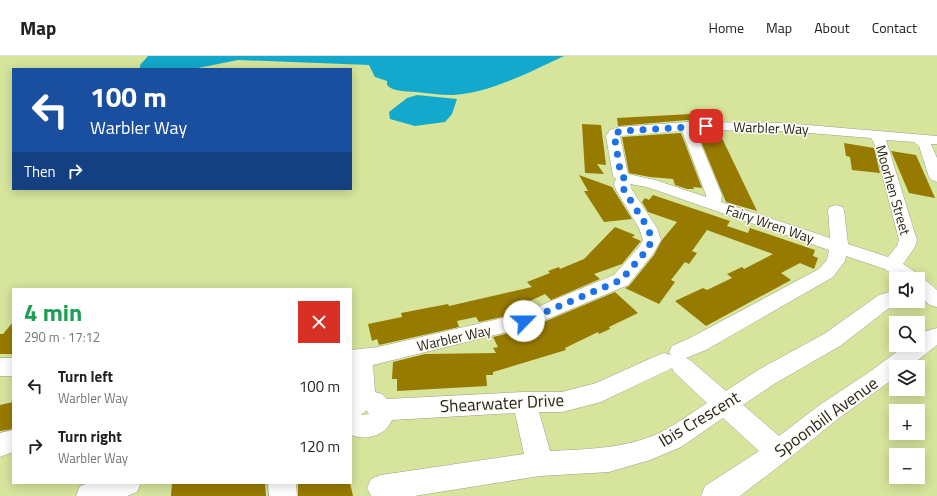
<!DOCTYPE html>
<html lang="en">
<head>
<meta charset="utf-8">
<style>
	body { margin:0; font-family:"Titillium Web",sans-serif; background:#f2f2f2; color:#222; height:100vh; display:flex; flex-direction:column; font-size:15px; white-space:nowrap }
	* { box-sizing:border-box; margin:0 }
	p { font-size:13px; color:#767676 }
	.icon { flex:none; width:22px; height:22px; fill:none; stroke:currentColor; stroke-width:2; stroke-linecap:round; stroke-linejoin:round }
	.map { position:relative; flex:1; overflow:hidden }
	.panel { position:absolute; left:12px; top:232px; width:340px; height:196px; display:flex; flex-direction:column; background:#fff; border-radius:0px; box-shadow:0 2px 10px #0003 }
	.panel>* { flex:none }
	.top-card { position:absolute; left:12px; top:12px; width:340px; height:122px; border-radius:0px; box-shadow:0 2px 10px #0003; background:#1a4fa0; color:#fff; overflow:hidden }
	.controls { position:absolute; left:889px; top:216px; display:grid; gap:8px }
	.controls a { display:grid; place-items:center; width:36px; height:36px; border-radius:0px; background:#fff; box-shadow:0 2px 10px #0003; font-size:20px }
	.pin { position:absolute; display:grid; place-items:center; width:34px; height:34px; color:#fff; margin:-17px; border-radius:8px; box-shadow:0 2px 6px #0006 }
	.me { position:absolute; width:44px; margin:-22px; rotate:67deg; stroke-linejoin:round; filter:drop-shadow(0 0 3px #0008) }
	.turn { display:flex; align-items:center; gap:14px; height:84px; padding:0 12px; font-size:18px }
	.turn .icon { width:52px; height:52px; stroke-width:2.5 }
	.turn b { display:block; font-size:28px; line-height:34px }
	.then { display:flex; align-items:center; height:38px; padding:0 12px; background:#0003; gap:8px; font-size:15px }
	.round { display:grid; place-items:center; flex:none; width:42px; height:42px; border-radius:0px; background:#f2f2f2 }
	.head { display:flex; align-items:center; justify-content:space-between; height:68px; padding:0 12px }
	h1 { font-size:24px; font-weight:700; line-height:30px; color:#1e9e55 }
	ul { padding:0; list-style:none }
	li { display:flex; align-items:center; gap:12px; height:60px; padding:0 12px }
	li div { flex:1 }
	li b { display:block; font-size:15px }
	li em { font-style:normal }
	header { display:flex; align-items:center; gap:24px; box-sizing:border-box; height:56px; padding:0 20px; background:#fff; border-bottom:1px solid #e0e0e0 }
	header strong { font-size:19px }
	nav { display:flex; gap:22px; margin-inline-start:auto; font-size:14px }
	.map>svg:first-child { display:block }
	.green { fill:#d6e49c; fill-rule:evenodd }
	.water { fill:#13a9cc }
	.building { fill:#977a00 }
	.lines { fill:none; stroke-linecap:round; stroke-linejoin:round }
	.minor-casing { stroke:#a19c90; stroke-width:1 }
	.minor { fill:#fff; fill-rule:evenodd }
	.route { stroke:#1a73e8; stroke-width:7; stroke-dasharray:0 12.6 }
	.labels { text-anchor:middle; stroke-width:3; stroke-linejoin:round; paint-order:stroke }
	.street-label { font-size:14px; fill:#26241f; stroke:#fefcf4 }
	.near-street-label { font-size:17px; fill:#26241f; stroke:#fefcf4 }
</style>
</head>
<body>
<header>
<strong>Map</strong>
<nav><a>Home</a><a>Map</a><a>About</a><a>Contact</a></nav>
</header>
<div class="map">
<svg width="937" height="440" viewBox="0 0 937 440">
	<rect width="100%" height="100%" fill="#f3eee1"/>
	<path class="green" d="M0 0H937V440H0ZM13 13H351V133H13ZM896 223H918V245H896ZM13 233H351V427H13ZM896 267H918V289H896ZM896 311H918V333H896ZM896 355H918V377H896ZM896 399H918V421H896Z"/>
	<path class="water" d="M148 0H564C532 15 488 38 452 39 440 39 428 37 416 36 406 35 393 36 387 29V25L375 21 369 9 238 4 193 13H140V9Z
		M417 39 457 43 452 58 445 66 415 70 390 63 389 56 407 42Z"/>
	<path class="building" d="M691 58 711 59 714 65 687 64 618 70 617 62Z
		M582 68 601 69 606 109 597 108 604 118 585 117Z
		M697 76H719L757 155 726 146Z
		M681 77 702 132 693 131 694 133H687L675 129 673 123 650 121 629 117 622 81Z
		M844 87 874 92 880 117 852 114 850 101 846 100Z
		M891 95 916 99 935 142 909 137Z
		M579 119 612 131 632 163 604 166 584 135H588Z
		M653 139 730 165 727 170 748 177 750 172 815 194 813 200 818 202 814 213 800 207 781 217 791 224 706 270 675 245 703 232 707 234 732 222 727 218 742 211 744 213 773 198 707 174 692 195 697 197 689 208 685 206 671 224 675 226 659 248 625 232 629 230 654 199 662 184 677 166 648 156 642 146 645 142 649 144Z
		M615 171 635 179 632 181 641 185 622 208 594 218 600 223 551 244 545 238 528 246 532 252 520 257 479 266 476 261 457 265 459 271 379 289 377 283 372 285 368 268 402 261 401 257 448 248 449 250 532 231 527 226 550 217 548 215 559 211 560 213 584 203Z
		M615 236 638 257 609 271 610 273 599 278 598 276 565 292 566 294 493 316V319H486L487 330 397 335V323H392L393 306 425 298 496 297 493 292 498 291 493 281 532 271Z
		M13 266V298H0V278H3Z
		M13 346V373L0 375V349Z
		M172 427H265L266 440H171Z
		M298 427H350L353 440H298Z"/>
	<g class="lines">
		<defs>
			<path id="minor" d="M687 66 784 67 937 80V88H931L937 102V126L932 124 929 121 919 90 914 86 886 84 917 184 915 191 903 208C916 216 925 224 937 234V251L930 249 918 239V223H899L885 213 846 200 845 205 833 221 706 294 686 302 690 304 726 335 758 314 824 278 879 239 896 234V245L903 246 893 249 840 290 774 328 743 349 779 380 821 348 868 317 906 289H918V280L923 276 937 272V289L909 311H896V321L839 362 787 404 740 440H701L705 430 759 395 723 362 681 391 650 404 609 416 540 420 414 440H371L367 432 371 423 381 419 524 398 515 357 392 364C385 380 367 385 351 379V294L378 291 520 258 614 219 639 191 643 184 639 172 616 134 614 128 616 123 613 120 606 80 610 74 619 71ZM695 74 784 75 871 82 874 87 899 184 897 190 888 201 848 188 844 154 842 151 836 149 830 151 828 154 830 182 721 146 722 139ZM682 75 706 139V141L655 124 628 118 620 80ZM630 128 647 131 829 194 827 204 819 213 690 282 672 290 669 296 671 299 664 297 656 300 596 327 562 336H524L387 343 382 338 375 336 373 309 531 270 628 229 653 198 661 184 657 172 632 134ZM672 312 674 316 707 347C693 356 678 367 663 375 628 393 588 393 550 395L539 356H562L601 346ZM366 354 369 358 361 359Z
				M0 302H13V320H0Z
				M13 374V396L0 401V377Z
				M89 427H141L137 436 127 440H76L80 430Z
				M268 427H296L297 440H269Z"/>
		</defs>
		<use href="#minor" class="minor-casing"/>
		<use href="#minor" class="minor"/>
	</g>
	<g class="lines">
		<path class="route" d="M524 265 621 224 647 194 652 184 648 172 624 134 622 128 624 122 621 120 614 78 620 75 706 70"/>
	</g>
	<g class="labels">
		<g class="street-label">
			<text transform="translate(771 72) rotate(2)" y="5">Warbler Way</text>
			<text transform="translate(893 134) rotate(74)" y="5">Moorhen Street</text>
			<text transform="translate(770 168) rotate(19)" y="5">Fairy Wren Way</text>
			<text transform="translate(454 282) rotate(-13)" y="5">Warbler Way</text>
		</g>
		<g class="near-street-label">
			<text transform="translate(502 347) rotate(-3)" y="6">Shearwater Drive</text>
			<text transform="translate(826 361) rotate(-36)" y="6">Spoonbill Avenue</text>
			<text transform="translate(699 363) rotate(-31)" y="6">Ibis Crescent</text>
		</g>
	</g>
</svg>
<div class="controls">
<a><svg class="icon" aria-label="sound" viewBox="0 0 24 24"><path d="M4 9h4l5-4v14l-5-4H4zM17 9q2 3 0 6"/></svg></a>
<a><svg class="icon" aria-label="search" viewBox="0 0 24 24"><circle cx="10" cy="10" r="6"/><path d="M15 15l6 6"/></svg></a>
<a><svg class="icon" aria-label="layers" viewBox="0 0 24 24"><path d="M12 4l9 5-9 5-9-5zM3 14l9 5 9-5"/></svg></a>
<a>+</a>
<a>−</a>
</div>
<div class="pin" style="left:706px;top:70px;background:#d93025"><svg class="icon" aria-label="arrive" viewBox="0 0 24 24"><path d="M6 21V4h12l-3 4 3 4H6"/></svg></div>
<svg class="me" style="left:524px;top:265px" viewBox="-20 -20 40 40"><circle r="19" fill="#fff"/><path d="M0-13L10 11 0 6-10 11z" fill="#1a73e8"/></svg>
<div class="top-card">
<div class="turn"><svg class="icon" aria-label="left" viewBox="0 0 24 24"><path d="M17 20v-9H6M10 6l-5 5 5 5"/></svg><div><b>100 m</b>Warbler Way</div></div>
<div class="then">Then<svg class="icon" aria-label="right" viewBox="0 0 24 24"><path d="M7 20v-9h11M14 6l5 5-5 5"/></svg></div>
</div>
<section class="panel">
<div class="head"><div><h1>4 min</h1><p>290 m · 17:12</p></div><a class="round" style="background:#d93025;color:#fff"><svg class="icon" aria-label="close" viewBox="0 0 24 24"><path d="M6 6l12 12M18 6L6 18"/></svg></a></div>
<ul>
<li><svg class="icon" aria-label="left" viewBox="0 0 24 24"><path d="M17 20v-9H6M10 6l-5 5 5 5"/></svg><div><b>Turn left</b><p>Warbler Way</p></div><em>100 m</em></li>
<li><svg class="icon" aria-label="right" viewBox="0 0 24 24"><path d="M7 20v-9h11M14 6l5 5-5 5"/></svg><div><b>Turn right</b><p>Warbler Way</p></div><em>120 m</em></li>
</ul>
</section>
</div>
</body>
</html>
